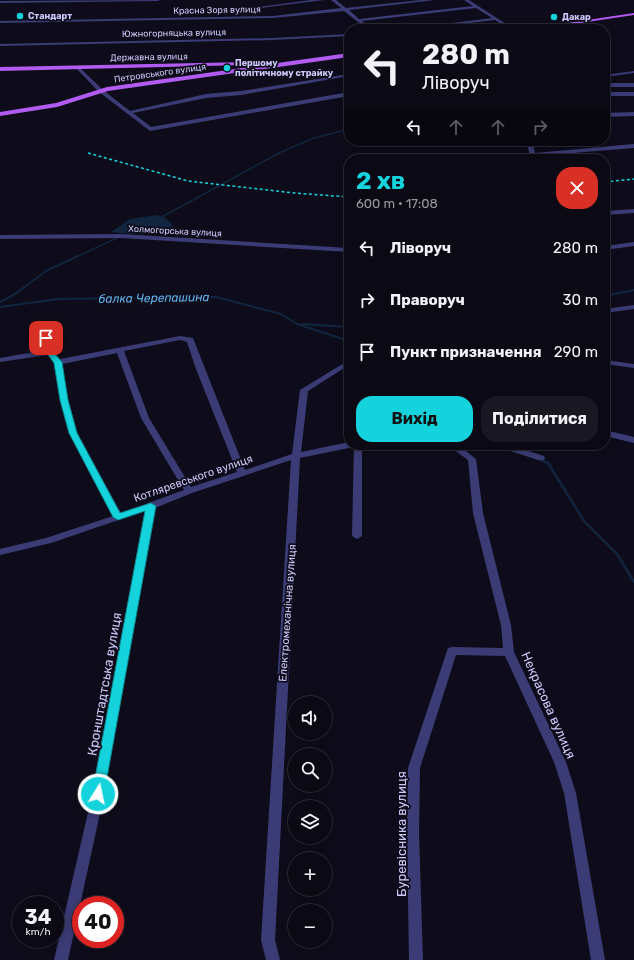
<!DOCTYPE html>
<html lang="uk">
<head>
<meta charset="utf-8">
<style>
	body { margin:0; font-family:Rubik,sans-serif; background:#181722; color:#f1f3f6; height:100vh; display:flex; flex-direction:column; font-size:15px; white-space:nowrap }
	* { box-sizing:border-box; margin:0 }
	p { font-size:13px; color:#999aa0 }
	.icon { flex:none; width:22px; height:22px; fill:none; stroke:currentColor; stroke-width:2; stroke-linecap:round; stroke-linejoin:round }
	.map { position:relative; flex:1; overflow:hidden }
	.drawer { position:absolute; left:344px; top:154px; width:266px; height:296px; display:flex; flex-direction:column; background:#0a0914; border-radius:16px; box-shadow:0 2px 10px #0003,0 0 0 1px #2a2a34 }
	.drawer>* { flex:none }
	.top-card { position:absolute; left:344px; top:24px; width:266px; height:122px; border-radius:16px; box-shadow:0 2px 10px #0003,0 0 0 1px #2a2a34; background:#0a0914; color:#f1f3f6; overflow:hidden }
	.buttons { position:absolute; left:288px; top:696px; display:grid; gap:8px }
	.buttons a { display:grid; place-items:center; width:44px; height:44px; border-radius:50%; background:#0a0914; box-shadow:0 2px 10px #0003,0 0 0 1px #2a2a34; font-size:20px }
	.speed { position:absolute; left:12px; top:896px; display:flex; gap:8px; font-size:20px; font-weight:700; text-align:center }
	.speed>* { display:grid; place-content:center; width:52px; height:52px; border-radius:50%; background:#0a0914; box-shadow:0 2px 10px #0003,0 0 0 1px #2a2a34; line-height:1 }
	.speed small { font-size:10px; font-weight:400 }
	.speed .limit { border:6px solid #d22; background:#fff; color:#111 }
	.pin { position:absolute; display:grid; place-items:center; width:34px; height:34px; color:#fff; margin:-17px; border-radius:8px; box-shadow:0 2px 6px #0006 }
	.me { position:absolute; width:44px; margin:-22px; rotate:10deg; stroke-linejoin:round; filter:drop-shadow(0 0 3px #0008) }
	.turn { display:flex; align-items:center; gap:14px; height:84px; padding:0 12px; font-size:18px }
	.turn .icon { width:52px; height:52px; stroke-width:2.5 }
	.turn b { display:block; font-size:28px; line-height:34px }
	.lanes { display:flex; align-items:center; height:38px; padding:0 12px; background:#0003; justify-content:center; gap:20px; direction:ltr }
	.lanes .off { opacity:.35 }
	.round { display:grid; place-items:center; flex:none; width:42px; height:42px; border-radius:16px; background:#181722 }
	.summary { display:flex; align-items:center; justify-content:space-between; height:68px; padding:0 12px }
	h1 { font-size:24px; font-weight:700; line-height:30px; color:#14d3dc }
	.primary-button { display:flex; gap:8px; margin-top:auto; padding:8px 12px }
	.primary-button a { flex:1; height:46px; border-radius:16px; background:#14d3dc; color:#111; font-size:16px; font-weight:700; line-height:46px; text-align:center }
	.primary-button a+a { background:#181722; color:#f1f3f6 }
	ul { padding:0; list-style:none }
	li { display:flex; align-items:center; gap:12px; height:52px; padding:0 12px }
	li div { flex:1 }
	li b { display:block; font-size:15px }
	li em { font-style:normal }
	.map>svg:first-child { display:block }
	.water { fill:#11263e }
	.lines { fill:none; stroke-linecap:round; stroke-linejoin:round }
	.stream-far2 { stroke:#11263e; stroke-width:1.5 }
	.stream-far1 { stroke:#11263e; stroke-width:2 }
	.stream { stroke:#11263e; stroke-width:2.5 }
	.minor { fill:#3b3c75; fill-rule:evenodd }
	.major { fill:#b15bf0; fill-rule:evenodd }
	.rail { stroke:#14d3dc; stroke-width:1.5; stroke-dasharray:3 2.5; stroke-linecap:butt }
	.route { fill:#14d3dc; stroke:#0d898f }
	.poi-dot { fill:#14d3dc; stroke:#0e0c1a; stroke-width:1.5 }
	.labels { text-anchor:middle; stroke-width:3.5; stroke-linejoin:round; paint-order:stroke }
	.far-street-label { font-size:9px; fill:#cdcafa; stroke:#0e0c1a }
	.far-poi-label { font-size:9px; font-weight:bold; fill:#cdcafa; stroke:#0e0c1a; text-anchor:start }
	.street-label { font-size:11px; fill:#cdcafa; stroke:#0e0c1a }
	.water-label { font-size:12px; font-style:italic; fill:#62b6f1; stroke:#0e0c1a }
	.near-street-label { font-size:13px; fill:#cdcafa; stroke:#0e0c1a }
</style>
</head>
<body>
<div class="map">
<svg width="634" height="960" viewBox="0 0 634 960">
	<rect width="100%" height="100%" fill="#0e0c1a"/>
	<path class="water" d="M156 215 164 217 173 225 162 234H134L111 232 130 219Z"/>
	<g class="lines">
		<path class="stream-far2" d="M160 218 281 152 314 138 349 129
			M76 257 119 237"/>
		<path class="stream-far1" d="M605 296 634 290
			M0 302 15 294 46 271 78 256
			M0 307 58 299 216 297 281 314 297 324 349 341
			M302 324 349 327"/>
		<path class="stream" d="M539 459 548 463 584 521 617 554 634 582"/>
		<path class="minor" d="M160 0 158 1 0 3V1Z
			M311 0H324L252 9 250 8Z
			M331 0H336L346 8 421 0H435L349 10 359 19 473 6 464 0H469L514 29H509L495 20 419 29H405L492 18 476 8 362 21 372 29H367L344 11 273 18 0 23V21L273 16 341 8Z
			M349 34V36L272 40 0 46V44L272 38Z
			M78 66 103 90 130 111 206 94 241 91 349 74V76L241 95 206 98 133 113 151 127 349 92V96L150 131 99 92 76 68V67Z
			M634 71V73L605 77V75Z
			M605 83H634V87H605Z
			M605 92H634V96H605Z
			M634 112V116L605 117V113Z
			M526 141H532L535 153 634 144V148L536 156 537 159H531Z
			M634 209V213L605 215V211Z
			M121 234 349 248V252L121 238 0 239V235Z
			M634 242V246L605 250V246Z
			M634 305V309L605 313V309Z
			M39 322H42L46 324 54 352 60 359 180 336 193 338 245 470 292 454 300 390 349 360V365L308 391 301 452 349 442V445H353L349 448 300 458 275 940 280 960H266L261 940 291 460 192 493 155 508 104 795 68 960H54L92 795 145 511 51 543 0 555V549L46 538 113 516 69 433 60 400 54 362 48 355 0 362V358L46 350 38 324ZM180 340 187 342 196 369 237 472 191 487 149 418 124 351ZM117 353 141 418 184 490 121 513 77 433 68 400 62 364Z
			M605 360 634 364V368L605 364Z
			M605 430 634 437V443L605 436Z
			M354 445H362V536L357 539 352 536Z
			M431 445H463L461 447 476 459 483 513 511 625 514 652 566 762 576 793 605 960H591L564 793 554 762 505 656 456 655 420 768 419 833 423 960H409L407 833 408 768 448 648 452 647 503 648 501 625 473 513 468 460 453 449 435 448Z
			M497 445H510L544 456 545 458 544 460H538L498 447Z"/>
		<path class="major" d="M634 13V15L540 29H527Z
			M349 53V57L108 91 57 107 0 116V112L56 103 107 87Z
			M249 62 250 63 247 65 0 71V67Z"/>
		<path class="rail" d="M88 153 188 181 294 193 349 197
			M605 182 634 179"/>
	</g>
	<path class="route" d="M46 336 50 338 53 352 62 362 68 400 77 433 120 513 151 503 156 506 104 794 102 798 98 800 94 798 92 794 145 511 118 520 113 517 69 433 60 400 54 363 46 352 42 338Z"/>
	<g class="poi-dot">
		<circle cx="20" cy="16" r="4"/>
		<circle cx="554" cy="17" r="4"/>
		<circle cx="227" cy="68" r="4"/>
	</g>
	<g class="labels">
		<g class="far-street-label">
			<text transform="translate(217 10) rotate(-1)" y="3">Красна Зоря вулиця</text>
			<text transform="translate(174 33) rotate(-1)" y="3">Южногорняцька вулиця</text>
			<text transform="translate(149 57) rotate(-1)" y="3">Державна вулиця</text>
			<text transform="translate(160 73) rotate(-8)" y="3">Петровського вулиця</text>
			<text transform="translate(175 231) rotate(3)" y="3">Холмогорська вулиця</text>
		</g>
		<g class="far-poi-label">
			<text x="28" y="19">Стандарт</text>
			<text x="562" y="20">Дакар</text>
			<text x="235" y="66">Першому<tspan x="235" dy="10">політичному страйку</tspan></text>
		</g>
		<g class="street-label">
			<text transform="translate(193 478) rotate(-19)" y="4">Котляревського вулиця</text>
			<text transform="translate(287 613) rotate(-86)" y="4">Електромеханічна вулиця</text>
		</g>
		<g class="water-label">
			<text transform="translate(154 298) rotate(-1)" y="4">балка Черепашина</text>
		</g>
		<g class="near-street-label">
			<text transform="translate(104 684) rotate(-80)" y="5">Кронштадтська вулиця</text>
			<text transform="translate(549 705) rotate(66)" y="5">Некрасова вулиця</text>
			<text transform="translate(401 834) rotate(-90)" y="5">Буревісника вулиця</text>
		</g>
	</g>
</svg>
<div class="buttons">
<a><svg class="icon" aria-label="sound" viewBox="0 0 24 24"><path d="M4 9h4l5-4v14l-5-4H4zM17 9q2 3 0 6"/></svg></a>
<a><svg class="icon" aria-label="search" viewBox="0 0 24 24"><circle cx="10" cy="10" r="6"/><path d="M15 15l6 6"/></svg></a>
<a><svg class="icon" aria-label="layers" viewBox="0 0 24 24"><path d="M12 4l9 5-9 5-9-5zM3 14l9 5 9-5"/></svg></a>
<a>+</a>
<a>−</a>
</div>
<div class="speed"><div>34<small>km/h</small></div><div class="limit">40</div></div>
<div class="pin" style="left:46px;top:338px;background:#d93025"><svg class="icon" aria-label="arrive" viewBox="0 0 24 24"><path d="M6 21V4h12l-3 4 3 4H6"/></svg></div>
<svg class="me" style="left:98px;top:794px" viewBox="-20 -20 40 40"><circle r="17" fill="#14d3dc" stroke="#fff" stroke-width="3"/><path d="M0-11L8 9 0 5-8 9z" fill="#fff"/></svg>
<div class="top-card">
<div class="turn"><svg class="icon" aria-label="left" viewBox="0 0 24 24"><path d="M17 20v-9H6M10 6l-5 5 5 5"/></svg><div><b>280 m</b>Ліворуч</div></div>
<div class="lanes"><svg class="icon" aria-label="left" viewBox="0 0 24 24"><path d="M17 20v-9H6M10 6l-5 5 5 5"/></svg><svg class="icon off" aria-label="ahead" viewBox="0 0 24 24"><path d="M12 20V5M6 11l6-6 6 6"/></svg><svg class="icon off" aria-label="ahead" viewBox="0 0 24 24"><path d="M12 20V5M6 11l6-6 6 6"/></svg><svg class="icon off" aria-label="right" viewBox="0 0 24 24"><path d="M7 20v-9h11M14 6l5 5-5 5"/></svg></div>
</div>
<section class="drawer">
<div class="summary"><div><h1>2 хв</h1><p>600 m · 17:08</p></div><a class="round" style="background:#d93025;color:#fff"><svg class="icon" aria-label="close" viewBox="0 0 24 24"><path d="M6 6l12 12M18 6L6 18"/></svg></a></div>
<ul>
<li><svg class="icon" aria-label="left" viewBox="0 0 24 24"><path d="M17 20v-9H6M10 6l-5 5 5 5"/></svg><div><b>Ліворуч</b></div><em>280 m</em></li>
<li><svg class="icon" aria-label="right" viewBox="0 0 24 24"><path d="M7 20v-9h11M14 6l5 5-5 5"/></svg><div><b>Праворуч</b></div><em>30 m</em></li>
<li><svg class="icon" aria-label="arrive" viewBox="0 0 24 24"><path d="M6 21V4h12l-3 4 3 4H6"/></svg><div><b>Пункт призначення</b></div><em>290 m</em></li>
</ul>
<div class="primary-button"><a>Вихід</a><a>Поділитися</a></div>
</section>
</div>
</body>
</html>
